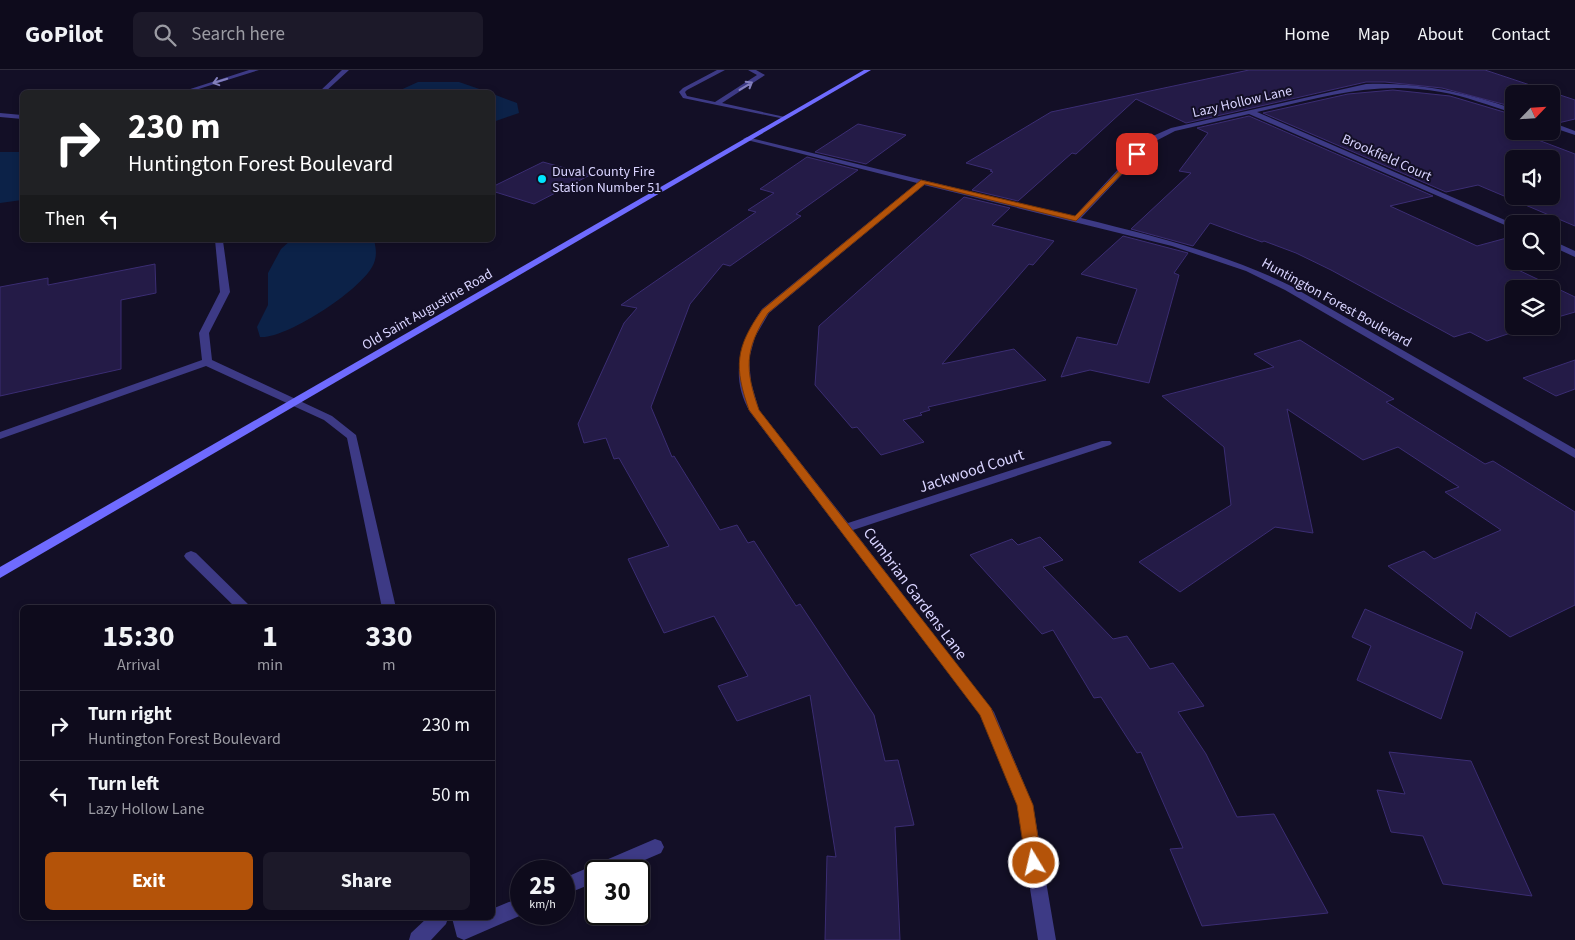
<!DOCTYPE html>
<html lang="en">
<head>
<meta charset="utf-8">
<style>
	body { margin:0; font-family:"Source Sans 3",sans-serif; background:#1c1929; color:#f1f3f6; height:100vh; display:flex; flex-direction:column; font-size:19px; white-space:nowrap }
	* { box-sizing:border-box; margin:0 }
	p { font-size:16px; color:#9b9ba3 }
	.icon { flex:none; width:28px; height:28px; fill:none; stroke:currentColor; stroke-width:2; stroke-linecap:round; stroke-linejoin:round }
	.map { position:relative; flex:1; overflow:hidden }
	.sheet { position:absolute; left:20px; top:535px; width:475px; height:315px; display:flex; flex-direction:column; background:#0e0b1c; border-radius:8px; box-shadow:0 2px 8px #0003,0 0 0 1px #2e2b3b }
	.sheet>* { flex:none }
	.banner { position:absolute; left:20px; top:20px; width:475px; height:152px; border-radius:8px; box-shadow:0 2px 8px #0003,0 0 0 1px #2e2b3b; background:#202124; color:#fff; overflow:hidden }
	.needle { width:32px; rotate:65deg }
	.fabs { position:absolute; left:1505px; top:15px; display:grid; gap:10px }
	.fabs a { display:grid; place-items:center; width:55px; height:55px; border-radius:8px; background:#0e0b1c; box-shadow:0 2px 8px #0003,0 0 0 1px #2e2b3b; font-size:25px }
	.speed { position:absolute; left:510px; top:790px; display:flex; gap:10px; font-size:25px; font-weight:700; text-align:center }
	.speed>* { display:grid; place-content:center; width:65px; height:65px; border-radius:50%; background:#0e0b1c; box-shadow:0 2px 8px #0003,0 0 0 1px #2e2b3b; line-height:1 }
	.speed small { font-size:12px; font-weight:400 }
	.speed .limit { border:2px solid #111; border-radius:8px; background:#fff; color:#111 }
	.pin { position:absolute; display:grid; place-items:center; width:42px; height:42px; color:#fff; margin:-21px; border-radius:10px; box-shadow:0 2px 8px #0006 }
	.me { position:absolute; width:55px; margin:-28px; rotate:351deg; stroke-linejoin:round; filter:drop-shadow(0 0 4px #0008) }
	.turn { display:flex; align-items:center; gap:18px; height:105px; padding:0 25px; font-size:22px }
	.turn .icon { width:65px; height:65px; stroke-width:2.5 }
	.turn b { display:block; font-size:35px; line-height:42px }
	.then { display:flex; align-items:center; height:48px; padding:0 25px; background:#0003; gap:10px; font-size:19px }
	.eta { display:flex; justify-content:space-evenly; align-items:center; height:85px; text-align:center }
	.eta b { font-size:30px; font-weight:700; line-height:35px }
	.action { display:flex; gap:10px; margin-top:auto; padding:10px 25px }
	.action a { flex:1; height:58px; border-radius:8px; background:#b45309; color:#fff; font-size:20px; font-weight:700; line-height:58px; text-align:center }
	.action a+a { background:#1c1929; color:#f1f3f6 }
	ul { padding:0; list-style:none }
	li { display:flex; align-items:center; gap:15px; height:70px; padding:0 25px; border-top:1px solid #2e2b3b }
	li div { flex:1 }
	li b { display:block; font-size:19px }
	li em { font-style:normal }
	header { display:flex; align-items:center; gap:30px; box-sizing:border-box; height:70px; padding:0 25px; background:#0e0b1c; border-bottom:1px solid #2e2b3b }
	header strong { font-size:24px }
	nav { display:flex; gap:28px; margin-inline-start:auto; font-size:18px }
	.search { width:350px; height:45px; background:#1c1929; display:flex; align-items:center; gap:12px; box-sizing:border-box; padding:0 18px; border-radius:8px; color:#9b9ba3; font-size:19px }
	.map>svg:first-child { display:block }
	.water { fill:#0c2248 }
	.building { fill:#241b47; stroke:#3b2d73; fill-rule:evenodd }
	.lines { fill:none; stroke-linecap:round; stroke-linejoin:round }
	.lane { fill:#3d3a85; fill-rule:evenodd }
	.street { fill:#3d3a85; fill-rule:evenodd }
	.secondary { fill:#6f6bff; fill-rule:evenodd }
	.oneway { stroke:#837fbc }
	.route { fill:#b45309; stroke:#753606 }
	.poi-dot { fill:#00e5ff; stroke:#130f26; stroke-width:2 }
	.labels { text-anchor:middle; stroke-width:4; stroke-linejoin:round; paint-order:stroke }
	.far-street-label { font-size:14px; fill:#d9d4ff; stroke:#130f26 }
	.far-poi-label { font-size:14px; fill:#d9d4ff; stroke:#130f26; text-anchor:start }
	.street-label { font-size:16px; fill:#d9d4ff; stroke:#130f26 }
</style>
</head>
<body>
<header>
<strong>GoPilot</strong>
<div class="search"><svg class="icon" aria-label="search" viewBox="0 0 24 24"><circle cx="10" cy="10" r="6"/><path d="M15 15l6 6"/></svg>Search here</div>
<nav><a>Home</a><a>Map</a><a>About</a><a>Contact</a></nav>
</header>
<div class="map">
<svg width="1575" height="870" viewBox="0 0 1575 870">
	<rect width="100%" height="100%" fill="#130f26"/>
	<path class="water" d="M418 12H459L488 22H396Z
		M493 24 517 33 519 43 493 52Z
		M0 82H22V130L0 133Z
		M291 170H374C376 178 377 185 374 193 365 218 285 270 260 267L257 257 268 235V203L281 179Z"/>
	<path class="building" d="M1249 0H1485L1575 30V49L1558 53 1551 50V24H1514V37L1442 18 1385 12H1366L1186 53 1136 29 1076 84 1072 83 1018 131 972 120 993 102 990 101 992 100 966 93 1051 42Z
		M1393 20 1450 26 1514 45V61H1522L1517 62 1575 84V156L1478 115 1446 122 1263 43 1348 24ZM1514 89H1551V126H1514Z
		M1249 46 1433 126 1390 136 1477 176 1514 166V198L1575 227V242L1551 249V219H1514V256H1531L1487 271 1470 262 1454 267 1331 200 1296 183 1264 171 1262 172 1210 153 1193 176 1131 159 1191 103 1179 101 1208 63 1197 58Z
		M858 54 906 65 866 94 815 82Z
		M807 87 858 100 796 144 801 146 730 196 723 194 690 234 651 337 672 387 674 386 720 460 737 455 748 473 754 471 796 536 800 534 874 645 885 691 898 690 914 755 895 757 900 870H825L827 786 836 787 810 625 737 651 718 616 748 606 714 546 664 563 628 489 669 476 619 388 614 389 606 368 584 373 578 354 624 253 637 238 621 235 756 142 748 140 774 123 760 119Z
		M543 92 590 105 534 134 492 121V117Z
		M964 127 1010 138 992 155 1054 171 1033 195 1029 194 942 294 1014 279 1046 310 928 337 930 340 920 343 922 345 903 350 924 372 881 385 857 357 852 358 815 315 819 256Z
		M1123 166 1188 183 1174 203 1179 205 1149 313 1090 300 1061 307 1077 267 1117 275 1137 219 1081 204Z
		M155 194 156 223 121 230V299L0 326V217L48 208V215Z
		M1300 270 1394 329 1386 332 1485 394 1493 391 1575 442V535L1510 567 1476 542 1471 559 1388 496 1424 481 1434 489 1501 460 1445 422 1459 417 1398 377 1363 390 1287 339 1313 463 1275 457 1180 522 1139 492 1231 435 1224 377 1162 326 1274 297 1254 284Z
		M1575 290V319L1556 326 1523 308Z
		M1040 467 1063 490 1043 497 1113 569 1127 566 1150 599 1173 593 1204 636 1178 642 1206 684 1237 747 1274 744 1328 843 1202 856 1170 779 1183 778 1141 682 1137 683 1101 627 1094 628 1053 560 1042 564 970 485 1012 469 1018 475Z
		M1365 539 1463 582 1441 649 1357 610 1371 576 1352 567Z
		M1389 682 1471 691 1532 826 1443 814 1423 766 1391 762 1377 720 1405 724Z"/>
	<g class="lines">
		<path class="lane" d="M717 0H725L687 20 685 22 687 26 715 32 757 5 748 0H756L765 5 722 33 785 47V49L683 28 679 22 683 18Z
			M0 43 22 45V49L0 47Z
			M215 170 223 171 230 222 209 263 212 290 332 346 356 365 396 538H382L347 368 324 350 206 296 0 369V362L202 290 199 263 220 222Z
			M191 481 196 483 252 538H236L186 489 184 486 186 483Z
			M655 769 661 771 664 777 661 783 619 801H596V812L564 825V808Z
			M521 827V844H524L464 870 457 867 452 848H492V839Z
			M427 848H448L446 854 431 870H409L411 863Z"/>
		<path class="street" d="M249 0H259L189 22H181Z
			M342 0H349L325 22H319Z
			M1366 14C1418 12 1465 22 1514 39V43C1489 36 1466 26 1441 22 1375 10 1320 28 1257 42L1514 154V159L1249 44 1175 61 1152 73 1081 148C1153 166 1224 183 1291 216L1575 379V388L1285 220 1246 201 1172 176 924 115 769 243 755 267 749 289 751 312 759 340 848 453 1102 371H1110L1112 373 1110 375 853 460 994 642 1033 735 1056 870H1038L1017 735 980 645 750 342C729 306 740 271 762 239L917 113 743 69 747 67 1074 147 1146 69 1171 58Z
			M1551 52 1575 61V65L1551 57Z
			M1551 170 1575 181V187L1551 176Z"/>
		<path class="secondary" d="M864 0H871L0 508V497Z"/>
	</g>
	<defs><path id="oneway-shaft" d="M-6 0H5M1.5-3L5.5 0L1.5 3" fill="none" stroke-width="1.6" stroke-linecap="round" stroke-linejoin="round" transform="scale(1.25)"/></defs>
	<g class="oneway">
		<use href="#oneway-shaft" transform="translate(220 11) rotate(163)"/>
		<use href="#oneway-shaft" transform="translate(746 16) rotate(-31)"/>
	</g>
	<path class="route" d="M1137 82 1139 86 1076 151 925 114 768 243C744 280 745 300 759 340L991 638 1033 735 1042 793 1040 798 1034 800 1029 798 1026 793 1017 735 980 645 749 340C734 297 735 278 762 240L921 110 1075 146Z"/>
	<circle class="poi-dot" cx="542" cy="109" r="5"/>
	<g class="labels">
		<g class="far-street-label">
			<text transform="translate(1242 31) rotate(-13)" y="5">Lazy Hollow Lane</text>
			<text transform="translate(1387 87) rotate(24)" y="5">Brookfield Court</text>
			<text transform="translate(1337 232) rotate(29)" y="5">Huntington Forest Boulevard</text>
			<text transform="translate(427 239) rotate(-30)" y="5">Old Saint Augustine Road</text>
		</g>
		<g class="far-poi-label">
			<text x="552" y="106">Duval County Fire<tspan x="552" dy="16">Station Number 51</tspan></text>
		</g>
		<g class="street-label">
			<text transform="translate(971 400) rotate(-18)" y="6">Jackwood Court</text>
			<text transform="translate(916 523) rotate(53)" y="6">Cumbrian Gardens Lane</text>
		</g>
	</g>
</svg>
<div class="fabs">
<a><svg class="needle" viewBox="-14 -14 28 28"><path d="M0-13l5 13h-10z" fill="#e53935"/><path d="M0 13l5-13h-10z" fill="#9b9ba3"/></svg></a>
<a><svg class="icon" aria-label="sound" viewBox="0 0 24 24"><path d="M4 9h4l5-4v14l-5-4H4zM17 9q2 3 0 6"/></svg></a>
<a><svg class="icon" aria-label="search" viewBox="0 0 24 24"><circle cx="10" cy="10" r="6"/><path d="M15 15l6 6"/></svg></a>
<a><svg class="icon" aria-label="layers" viewBox="0 0 24 24"><path d="M12 4l9 5-9 5-9-5zM3 14l9 5 9-5"/></svg></a>
</div>
<div class="speed"><div>25<small>km/h</small></div><div class="limit">30</div></div>
<div class="pin" style="left:1137px;top:84px;background:#d93025"><svg class="icon" aria-label="arrive" viewBox="0 0 24 24"><path d="M6 21V4h12l-3 4 3 4H6"/></svg></div>
<svg class="me" style="left:1034px;top:793px" viewBox="-20 -20 40 40"><circle r="17" fill="#b45309" stroke="#fff" stroke-width="3"/><path d="M0-11L8 9 0 5-8 9z" fill="#fff"/></svg>
<div class="banner">
<div class="turn"><svg class="icon" aria-label="right" viewBox="0 0 24 24"><path d="M7 20v-9h11M14 6l5 5-5 5"/></svg><div><b>230 m</b>Huntington Forest Boulevard</div></div>
<div class="then">Then<svg class="icon" aria-label="left" viewBox="0 0 24 24"><path d="M17 20v-9H6M10 6l-5 5 5 5"/></svg></div>
</div>
<section class="sheet">
<div class="eta">
<div><b>15:30</b><p>Arrival</p></div>
<div><b>1</b><p>min</p></div>
<div><b>330</b><p>m</p></div>
</div>
<ul>
<li><svg class="icon" aria-label="right" viewBox="0 0 24 24"><path d="M7 20v-9h11M14 6l5 5-5 5"/></svg><div><b>Turn right</b><p>Huntington Forest Boulevard</p></div><em>230 m</em></li>
<li><svg class="icon" aria-label="left" viewBox="0 0 24 24"><path d="M17 20v-9H6M10 6l-5 5 5 5"/></svg><div><b>Turn left</b><p>Lazy Hollow Lane</p></div><em>50 m</em></li>
</ul>
<div class="action"><a>Exit</a><a>Share</a></div>
</section>
</div>
</body>
</html>
